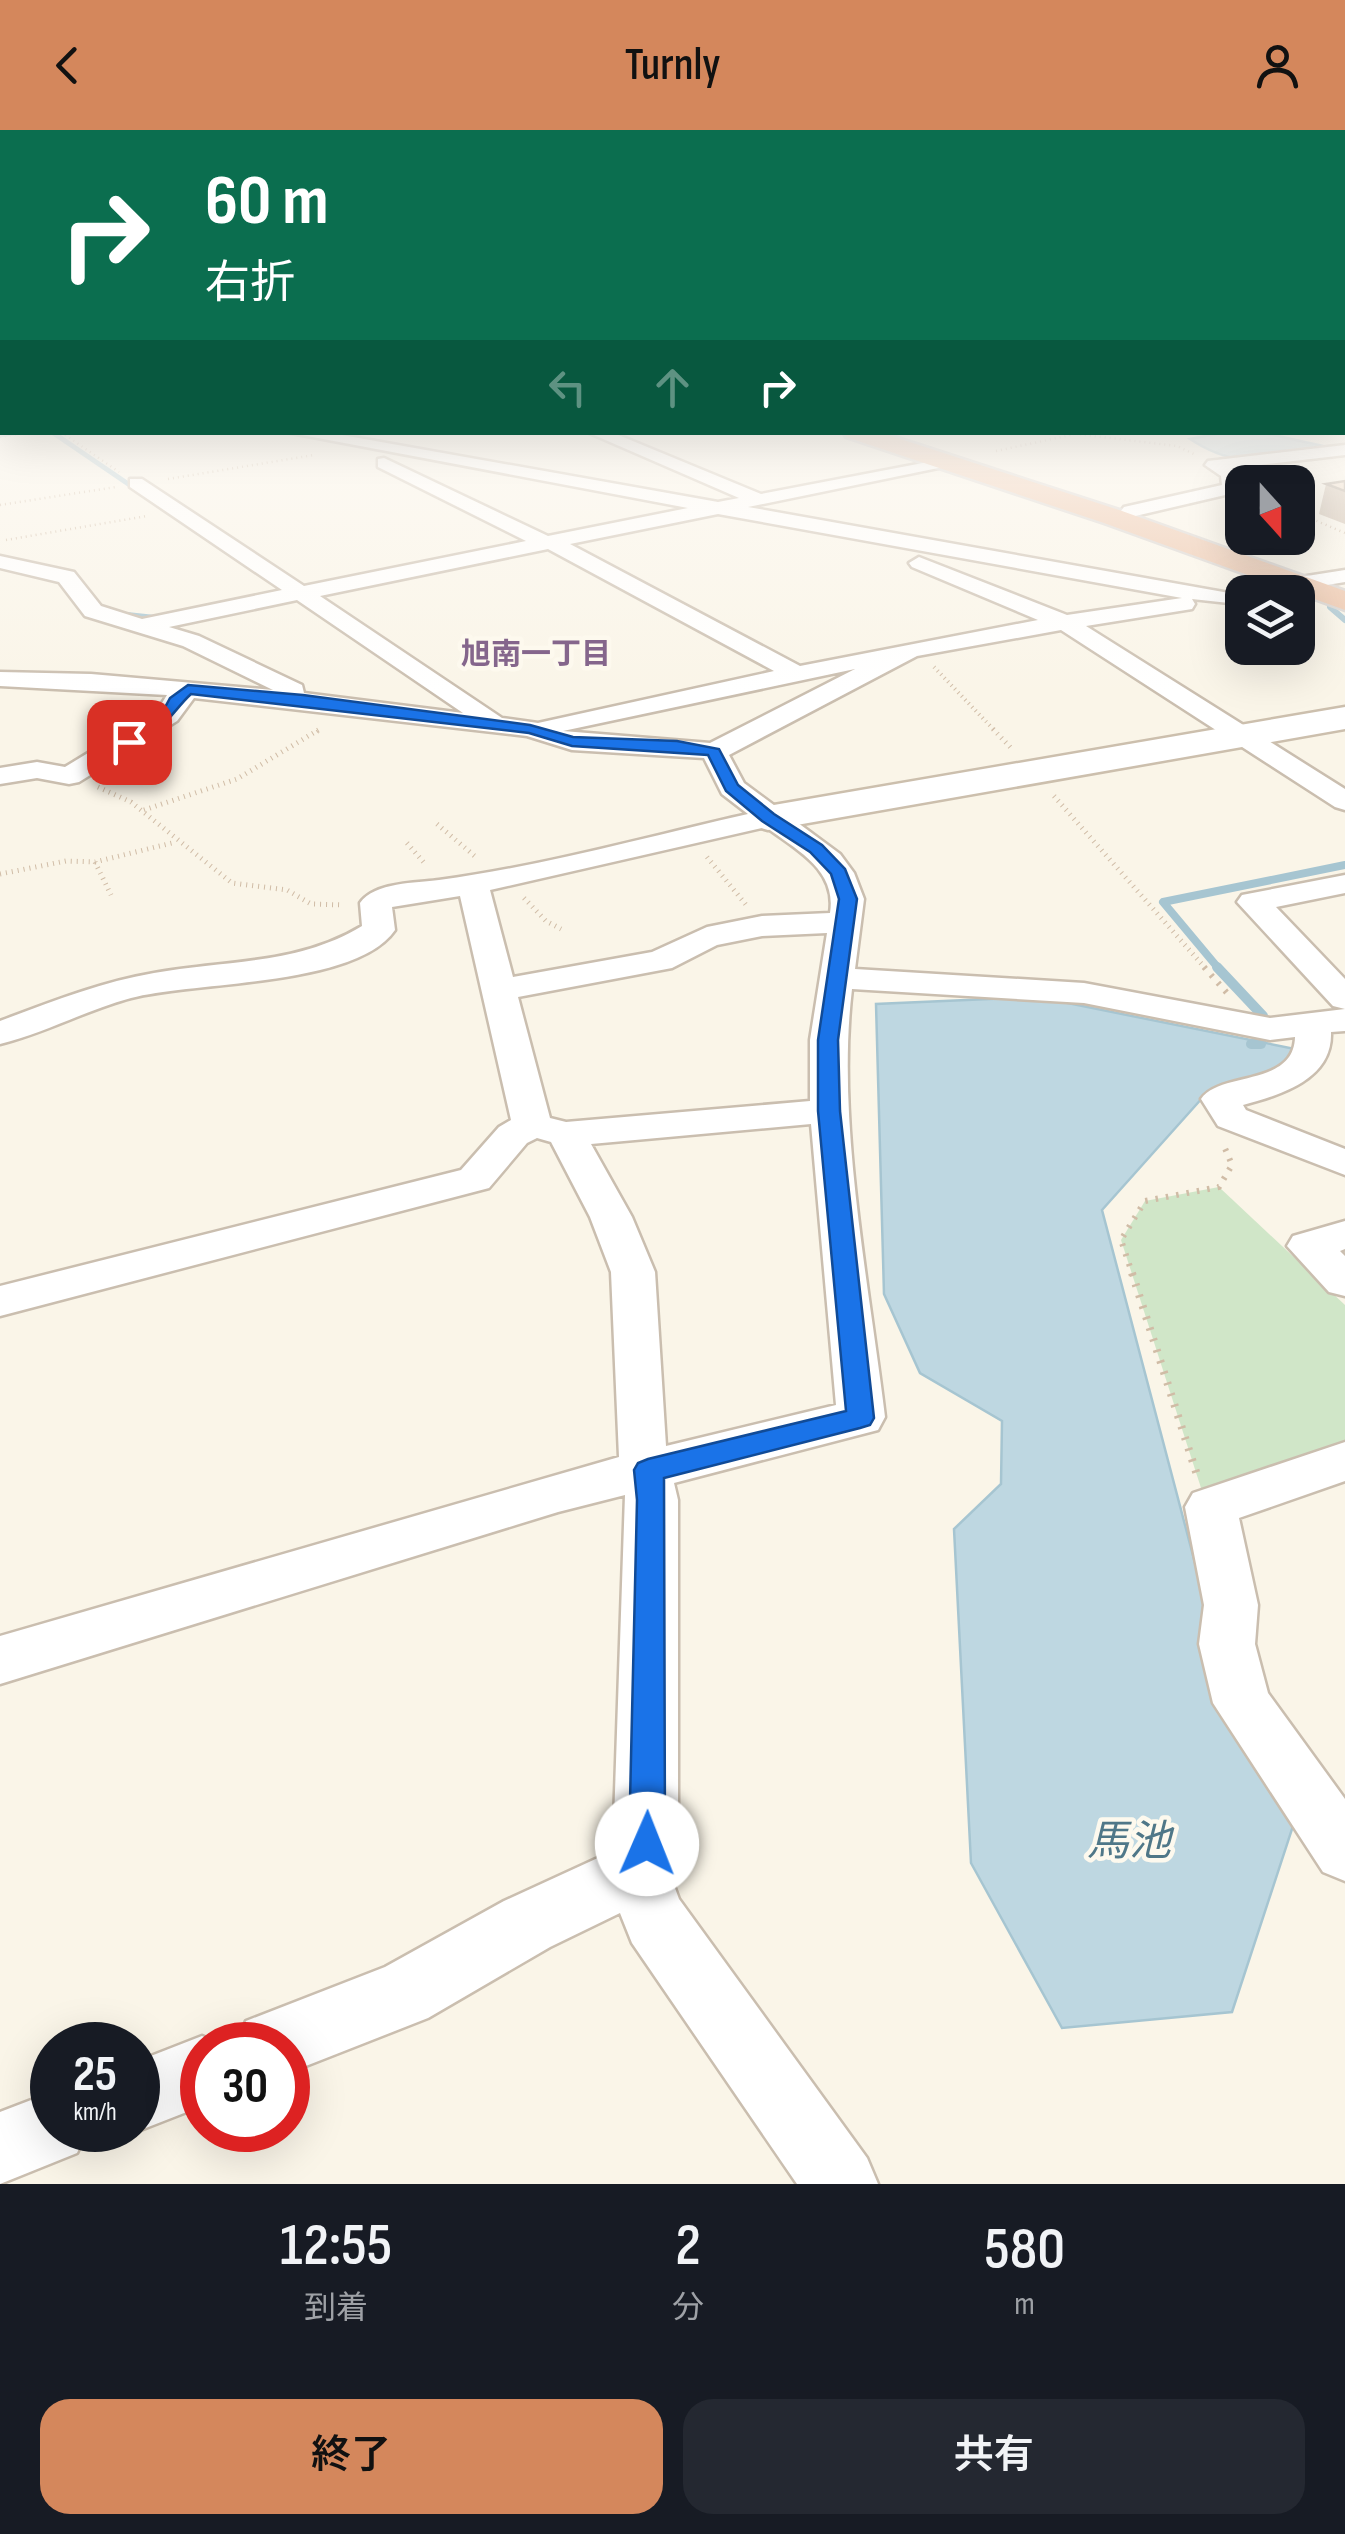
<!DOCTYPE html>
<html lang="ja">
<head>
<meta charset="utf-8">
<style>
	body { margin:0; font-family:"Sofia Sans Condensed","Noto Sans JP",sans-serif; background:#242831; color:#f1f3f6; height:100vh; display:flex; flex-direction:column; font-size:38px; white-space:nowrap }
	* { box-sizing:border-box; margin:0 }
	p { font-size:32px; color:#9ea1a6 }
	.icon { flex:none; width:55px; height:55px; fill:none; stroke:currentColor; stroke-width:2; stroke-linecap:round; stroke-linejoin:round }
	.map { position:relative; height:2054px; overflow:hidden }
	.sheet { display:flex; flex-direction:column; background:#171b24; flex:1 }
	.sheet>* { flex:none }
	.guide { position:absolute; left:0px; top:0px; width:1345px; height:305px; box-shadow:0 10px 40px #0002; background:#0b6e4f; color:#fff; overflow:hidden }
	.needle { width:65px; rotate:159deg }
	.buttons { position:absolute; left:1225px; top:335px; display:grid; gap:20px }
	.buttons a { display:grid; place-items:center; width:90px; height:90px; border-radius:20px; background:#171b24; box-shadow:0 10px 40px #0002; font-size:50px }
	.speed { position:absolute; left:30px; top:1892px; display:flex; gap:20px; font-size:50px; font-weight:700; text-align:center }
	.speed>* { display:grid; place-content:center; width:130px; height:130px; border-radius:50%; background:#171b24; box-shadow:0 10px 40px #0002; line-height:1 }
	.speed small { font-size:25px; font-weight:400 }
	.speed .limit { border:15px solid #d22; background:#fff; color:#111 }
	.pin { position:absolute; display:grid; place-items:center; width:85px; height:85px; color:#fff; margin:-42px; border-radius:20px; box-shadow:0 5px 15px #0006 }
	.me { position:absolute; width:110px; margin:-55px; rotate:1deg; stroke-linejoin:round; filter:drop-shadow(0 0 8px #0008) }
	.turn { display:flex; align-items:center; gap:35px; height:210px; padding:0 40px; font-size:45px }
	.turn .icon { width:130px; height:130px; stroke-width:2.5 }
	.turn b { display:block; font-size:70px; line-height:85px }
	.lanes { display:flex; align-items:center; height:95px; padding:0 40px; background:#0003; justify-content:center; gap:50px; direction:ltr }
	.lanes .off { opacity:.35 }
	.eta { display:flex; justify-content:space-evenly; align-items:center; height:170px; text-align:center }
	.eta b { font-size:60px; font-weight:600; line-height:70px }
	.cta { display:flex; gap:20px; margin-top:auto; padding:20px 40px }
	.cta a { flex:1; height:115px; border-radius:30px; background:#d4875c; color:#111; font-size:40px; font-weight:600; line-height:115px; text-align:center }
	.cta a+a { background:#242831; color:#f1f3f6 }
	header { display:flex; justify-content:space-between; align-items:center; height:130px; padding:0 40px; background:#d4875c; color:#111; font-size:45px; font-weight:600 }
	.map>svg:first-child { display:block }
	.green { fill:#d0e6c8 }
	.water { fill:#bed7e1; stroke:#a6c5d1; stroke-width:2.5 }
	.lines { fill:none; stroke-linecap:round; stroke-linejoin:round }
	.stream-far3 { stroke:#a6c5d1; stroke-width:5 }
	.stream-far2 { stroke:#a6c5d1; stroke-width:6 }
	.stream-far1 { stroke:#a6c5d1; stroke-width:8 }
	.stream { stroke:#a6c5d1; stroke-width:10 }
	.street-casing { stroke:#cabeaf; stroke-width:5 }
	.secondary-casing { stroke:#ccbfad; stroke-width:5 }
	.highway-casing { stroke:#d7d2ce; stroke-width:5 }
	.path-far4 { stroke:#d0bca6; stroke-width:2.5; stroke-dasharray:1 4; stroke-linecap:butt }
	.path-far3 { stroke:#d0bca6; stroke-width:4; stroke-dasharray:1 4; stroke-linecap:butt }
	.path-far2 { stroke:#d0bca6; stroke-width:5; stroke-dasharray:1 5; stroke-linecap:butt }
	.path-far1 { stroke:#d0bca6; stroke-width:6; stroke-dasharray:2.5 8; stroke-linecap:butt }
	.path { stroke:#d0bca6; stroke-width:8; stroke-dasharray:2.5 9; stroke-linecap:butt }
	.street { fill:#fff; fill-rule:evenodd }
	.secondary { fill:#fff; fill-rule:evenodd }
	.highway { fill:#ecc2a6; fill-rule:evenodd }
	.wall { fill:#cbbaa8 }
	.building { fill:#ecd8c3; stroke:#a59788; stroke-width:2.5 }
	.route { fill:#1a73e8; stroke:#114b97; stroke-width:2.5 }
	.labels { text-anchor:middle; stroke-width:9; stroke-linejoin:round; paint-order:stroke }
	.far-neighbourhood-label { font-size:30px; font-weight:bold; fill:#85668c; stroke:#fdf9ee }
	.near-water-label { font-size:42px; font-style:italic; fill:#4f7788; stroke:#fdf9ee }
</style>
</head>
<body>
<header><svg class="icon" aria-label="back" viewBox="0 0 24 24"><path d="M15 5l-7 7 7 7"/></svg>Turnly<svg class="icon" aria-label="person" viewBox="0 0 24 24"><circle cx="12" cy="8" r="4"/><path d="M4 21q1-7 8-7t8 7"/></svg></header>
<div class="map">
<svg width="1345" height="2054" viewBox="0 0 1345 2054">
	<rect width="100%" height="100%" fill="#faf5e8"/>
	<path class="green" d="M1219 1057 1345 1175V1314L1202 1361 1121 1110 1145 1071Z"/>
	<path class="water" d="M1222 303H1264L1323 316 1317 321C1263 327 1239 341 1190 309Z
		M1038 867 1300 920 1281 941 1204 966 1102 1080 1239 1600 1294 1693 1232 1882 1062 1898 971 1733 954 1399 1001 1354 1002 1291 920 1243 884 1164 876 874Z"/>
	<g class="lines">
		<path class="stream-far3" d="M52 302 140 362
			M0 305 20 302"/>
		<path class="stream-far2" d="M1330 477 1345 490
			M127 485 155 488"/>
		<path class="stream-far1" d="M1219 839 1163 772 1345 735"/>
		<path class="stream" d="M1217 837 1263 886 1261 914H1251"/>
		<defs>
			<path id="street" d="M1342 277H1345V287H1342Z
				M286 302H325L718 372 739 368 587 302H611L761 364 949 328 952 332 943 337 748 377 1229 463 1232 468 1229 473 1192 469 1195 474 1192 479 1086 496 1345 659V680L1335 677 1061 500 917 526 729 625 744 653 840 724 854 743 864 769 855 839 1084 853 1270 888 1345 879 1333 876 1237 772 1242 765 1345 745V763L1276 777 1345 849V901L1331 902C1333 950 1280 965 1243 975L1246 980 1345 1019V1045L1218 996 1201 969C1220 941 1294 957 1295 907L1270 910 1084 873 852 859C836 993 869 1152 885 1287L878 1300 674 1353 678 1370V1714L669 1742 679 1769 867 2028 878 2054H797L632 1813 620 1783 550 1817 428 1888 288 1943V1915H236L246 1891 385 1837 504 1771 613 1721 625 1365 558 1382 0 1554V1506L619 1327 611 1142 590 1087 551 1012 537 1008 527 1013 489 1058 0 1186V1156L461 1040 499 997 511 990 460 766 392 777 395 800C356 857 195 851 131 868 86 880 45 903 0 914V891C51 872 101 852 154 843 226 830 298 835 362 796L360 773C375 752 416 753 439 750 543 736 646 707 748 684L722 664 704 628 572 620 527 606 194 568 177 591 79 652 69 654 37 648 0 654V638L37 632 65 637 157 581 167 565 0 556V542L91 544 273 560 183 516 85 486 59 452 0 438V426L74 442 101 476 142 489 282 460 130 357V349H142L304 456 526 411 378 337V329L384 328 548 406 688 378ZM718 384 1182 468 1067 485 919 427 909 433 912 437 1038 490 800 536 570 414ZM548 419 774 541 538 593 502 588 320 466ZM297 470 463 583 304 563 302 555 199 506 169 497ZM855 539 710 613 563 601ZM766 697C796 720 837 739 830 783L762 786 707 797 652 822 513 847 490 760ZM827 803 810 910V971L566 992 550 988 518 867 672 838 717 815 762 806ZM811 994 836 1275 666 1316 655 1142 632 1087 591 1014Z
				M1345 315V325L1233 338 1239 344 1238 362 1131 387 1121 381 1124 377 1222 355 1221 346 1205 335 1208 331Z
				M1345 440V452L1285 462H1242V467L1239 462 1250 455Z
				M1345 1091V1119L1340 1121 1345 1126V1166L1329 1162 1287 1116 1293 1106Z
				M1345 1312V1351L1239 1388 1258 1475 1255 1514 1268 1563 1345 1669V1751L1323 1742 1213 1573 1199 1514 1204 1475 1185 1377 1193 1363Z
				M202 1906 223 1915H202V1976L138 2001 135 2000 138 1931Z
				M52 1962V2000H87L77 2023 0 2054V1982Z"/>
			<path id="secondary" d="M1345 577V599L768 700 754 696 748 688 754 680 768 676Z"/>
			<path id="highway" d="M843 302H879L1122 381 1345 461V480L1104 393 846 307Z"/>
		</defs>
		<use href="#street" class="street-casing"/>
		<use href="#secondary" class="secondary-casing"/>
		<use href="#highway" class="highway-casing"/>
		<path class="path-far4" d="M61 302 119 342
			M1060 302 1177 316 1196 325
			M0 307 33 302
			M996 321 1071 305
			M168 349 314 325
			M0 375 116 357
			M1298 383 1345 403
			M6 410 147 386"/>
		<path class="path-far3" d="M934 537 996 602
			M317 602 321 599"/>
		<path class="path-far2" d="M993 599 1012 619
			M98 657 131 672 232 753 287 760 311 774 344 775
			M1054 666 1206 839
			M144 680 237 649 320 599
			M437 694 477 728
			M407 713 426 735
			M707 727 747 776
			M95 732 111 765
			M0 744 66 731 95 732 176 712
			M524 768 546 791 561 799"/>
		<path class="path-far1" d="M1204 837 1227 863
			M1133 1146 1121 1110 1145 1071 1219 1057 1232 1035 1224 1016"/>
		<path class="path" d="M1132 1143 1198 1348"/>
		<use href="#street" class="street"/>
		<use href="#secondary" class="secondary"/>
		<use href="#highway" class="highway"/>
	</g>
	<path class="wall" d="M1345 351V394L1319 384 1326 354Z"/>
	<path class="building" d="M1345 351V361L1326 354Z"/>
	<linearGradient id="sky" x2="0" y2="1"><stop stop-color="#97c2e5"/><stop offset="0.49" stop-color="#fdfaf5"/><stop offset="1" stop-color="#fdfaf5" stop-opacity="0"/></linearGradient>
	<rect width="1345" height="563" fill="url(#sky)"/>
	<path class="route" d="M188 555 303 565 530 595 573 607 677 611 719 619 738 655 774 684 822 715 845 739 857 769 838 910 840 981 874 1288 870 1295 860 1298 664 1348 665 1714 660 1726 647 1731 634 1726 629 1714 637 1370 634 1340 638 1333 648 1329 846 1281 818 981V910L839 769 831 744 810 722 762 691 726 661 708 625 572 616 529 603 191 564C172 581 154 617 124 615V608L162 583 170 568Z"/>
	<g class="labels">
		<g class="far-neighbourhood-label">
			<text x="536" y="534">旭南一丁目</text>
		</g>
		<g class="near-water-label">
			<text x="1129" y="1725">馬池</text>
		</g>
	</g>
</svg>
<div class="buttons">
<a><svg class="needle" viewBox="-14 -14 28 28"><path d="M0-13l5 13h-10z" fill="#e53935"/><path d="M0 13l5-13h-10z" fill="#9ea1a6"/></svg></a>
<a><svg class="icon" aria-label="layers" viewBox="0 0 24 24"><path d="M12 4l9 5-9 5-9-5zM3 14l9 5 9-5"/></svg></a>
</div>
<div class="speed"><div>25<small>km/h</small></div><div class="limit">30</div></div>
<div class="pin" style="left:129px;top:612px;background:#d93025"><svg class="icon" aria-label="arrive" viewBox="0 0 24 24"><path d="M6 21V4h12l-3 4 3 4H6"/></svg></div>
<svg class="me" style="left:647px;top:1714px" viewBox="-20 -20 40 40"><circle r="19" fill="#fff"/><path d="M0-13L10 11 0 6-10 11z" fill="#1a73e8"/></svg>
<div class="guide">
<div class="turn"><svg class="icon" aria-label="right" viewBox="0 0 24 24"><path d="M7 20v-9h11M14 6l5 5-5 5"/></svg><div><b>60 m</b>右折</div></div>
<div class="lanes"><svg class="icon off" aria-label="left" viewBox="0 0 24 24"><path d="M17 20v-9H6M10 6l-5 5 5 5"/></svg><svg class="icon off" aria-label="ahead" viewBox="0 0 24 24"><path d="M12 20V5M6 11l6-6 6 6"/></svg><svg class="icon" aria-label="right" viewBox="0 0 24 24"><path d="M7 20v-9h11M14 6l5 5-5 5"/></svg></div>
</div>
</div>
<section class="sheet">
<div class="eta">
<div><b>12:55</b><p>到着</p></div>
<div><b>2</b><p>分</p></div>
<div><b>580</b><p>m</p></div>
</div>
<div class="cta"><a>終了</a><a>共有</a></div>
</section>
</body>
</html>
